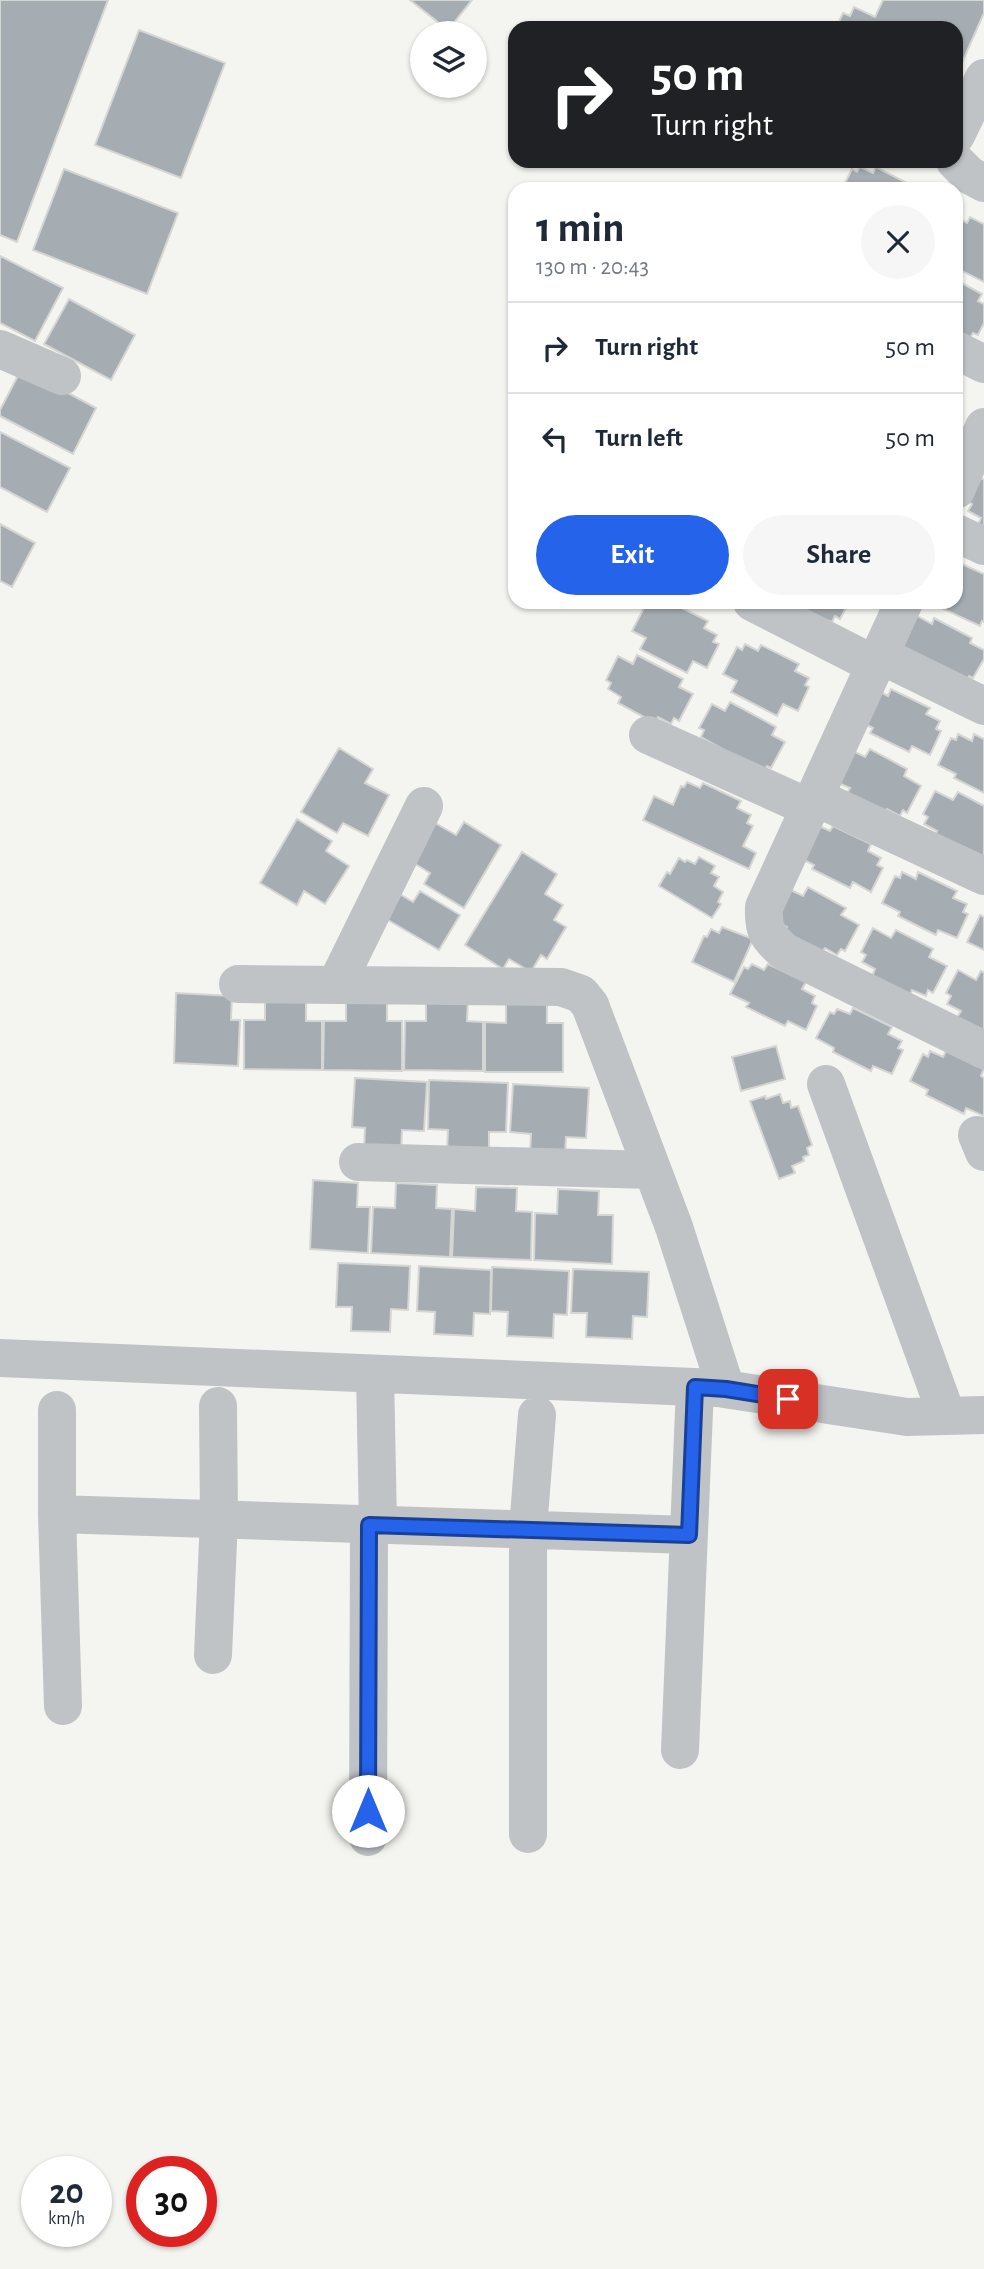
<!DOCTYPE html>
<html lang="en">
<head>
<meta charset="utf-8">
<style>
	body { margin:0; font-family:"Alegreya Sans",sans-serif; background:#f6f6f7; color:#1f2937; height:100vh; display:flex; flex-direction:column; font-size:26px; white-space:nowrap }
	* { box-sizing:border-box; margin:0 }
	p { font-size:23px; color:#747a83 }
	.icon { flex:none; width:38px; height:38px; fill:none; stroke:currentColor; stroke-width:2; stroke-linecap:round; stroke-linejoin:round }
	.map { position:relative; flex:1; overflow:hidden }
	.panel { position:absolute; left:508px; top:182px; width:455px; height:427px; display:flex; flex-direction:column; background:#fff; border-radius:21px; box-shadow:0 2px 5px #0004 }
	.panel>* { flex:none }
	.top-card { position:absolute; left:508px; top:21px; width:455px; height:147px; border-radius:21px; box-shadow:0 2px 5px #0004; background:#202124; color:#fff; overflow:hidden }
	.tools { position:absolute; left:410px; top:21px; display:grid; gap:14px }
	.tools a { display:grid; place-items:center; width:77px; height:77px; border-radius:50%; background:#fff; box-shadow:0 2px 5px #0004; font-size:35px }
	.speed { position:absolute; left:21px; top:2156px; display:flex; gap:14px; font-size:35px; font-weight:700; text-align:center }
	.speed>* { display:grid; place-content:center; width:91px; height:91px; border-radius:50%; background:#fff; box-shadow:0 2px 5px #0004; line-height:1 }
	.speed small { font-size:18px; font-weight:400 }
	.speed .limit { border:10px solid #d22; background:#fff; color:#111 }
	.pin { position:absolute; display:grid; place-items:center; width:60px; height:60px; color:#fff; margin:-30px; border-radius:14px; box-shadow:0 4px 10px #0006 }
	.me { position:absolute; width:77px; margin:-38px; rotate:0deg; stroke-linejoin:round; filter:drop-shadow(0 0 5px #0008) }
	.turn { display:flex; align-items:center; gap:24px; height:147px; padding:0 28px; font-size:32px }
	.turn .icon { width:91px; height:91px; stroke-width:2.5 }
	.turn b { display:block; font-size:49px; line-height:60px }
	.round { display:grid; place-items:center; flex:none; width:74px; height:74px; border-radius:37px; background:#f6f6f7 }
	.headline { display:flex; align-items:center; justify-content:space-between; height:119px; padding:0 28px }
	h1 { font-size:42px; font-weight:700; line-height:52px }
	.action { display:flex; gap:14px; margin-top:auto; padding:14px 28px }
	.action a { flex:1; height:80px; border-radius:42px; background:#2563eb; color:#fff; font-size:28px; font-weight:700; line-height:80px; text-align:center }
	.action a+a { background:#f6f6f7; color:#1f2937 }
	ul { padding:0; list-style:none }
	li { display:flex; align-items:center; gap:21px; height:91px; padding:0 28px; border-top:2px solid #e0e1e3 }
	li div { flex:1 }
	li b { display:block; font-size:26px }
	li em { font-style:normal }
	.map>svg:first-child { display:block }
	.building { fill:#a6adb2; stroke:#d5d5d3; stroke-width:2 }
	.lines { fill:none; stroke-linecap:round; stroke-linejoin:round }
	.minor { stroke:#bfc3c6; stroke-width:38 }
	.route-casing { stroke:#184099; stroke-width:18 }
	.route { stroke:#2563eb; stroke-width:12 }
</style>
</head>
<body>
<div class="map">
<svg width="984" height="2269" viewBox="0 0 984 2269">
	<rect width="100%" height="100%" fill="#f4f4f0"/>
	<path class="building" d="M0 0H108L17 242 0 235Z
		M410 0H472L448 30Z
		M883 0H984V13L956 76V28H836L843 13 850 16 854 7 875 17Z
		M139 30 225 63 181 178 95 145Z
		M860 167 873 173 876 167 913 186 912 189H842L852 169 857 172Z
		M64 169 178 213 147 294 33 250Z
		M956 217 967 223 970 217 984 224V282L956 268Z
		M0 256 63 288 35 341 0 323Z
		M956 280 982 294 978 301 984 304V323L978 335 973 333 970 338 956 335Z
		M69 299 135 335 111 380 44 344Z
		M22 368 96 408 73 454 0 416V410Z
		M0 432 70 468 47 512 0 487Z
		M979 477 984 480V529L978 525 981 518 968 511 972 504 967 501Z
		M0 524 35 543 12 587 0 581Z
		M962 564 984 574V622L982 621 980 626 941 608 942 602H956V568L959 570Z
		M653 602 667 607 670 602 708 621 704 628 717 635 713 642 719 644 707 668 693 661 687 673 640 649 646 638 632 631 646 604 651 607Z
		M778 602H849L840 619 835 616 832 622Z
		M914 614 932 624 934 618 972 638 970 643 984 650V659L973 678 969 676 966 682 903 647Z
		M745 644 758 651 761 645 799 664 795 671 809 678 805 685 809 687 798 711 783 704 777 716 731 692 737 681 723 674 737 647 742 650Z
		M637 655 683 679 679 687 693 694 679 721 674 718 671 724 658 717 655 723 618 703 621 697 608 689 611 683 606 680 618 656 633 664Z
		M875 689 888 696 891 689 930 708 926 714 940 721 936 729 941 731 930 755 912 746 909 752 870 733 873 728 855 719Z
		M730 702 776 727 772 735 785 742 771 768 767 766 764 772 701 737 704 730 699 728 712 704 725 711Z
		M958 734 972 741 974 734 984 739V793L954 778 956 774 938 765 951 738 956 740Z
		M339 748 373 769 365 783 389 795 368 836 343 823 337 833 301 812Z
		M847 748 865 757 870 749 907 769 904 776 921 786 907 813 903 810 900 816 887 809 884 815 846 795 850 788 836 782Z
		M687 782 700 788 703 783 741 801 737 808 751 815 747 823 753 826 743 846 756 853 749 869 643 820 654 796 673 805 681 786 684 787Z
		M935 791 953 800 958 792 984 806V857L934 838 937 831 924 824 928 817 923 814Z
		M297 819 332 841 326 851 349 866 325 904 304 891 297 905 260 883Z
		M430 820 456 835 464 822 501 845 464 908 424 884 430 873 407 859Z
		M817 825 830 831 833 826 871 844 868 851 881 858 877 865 883 868 871 892 853 882 850 888 812 869 814 865 796 856Z
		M522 852 557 874 545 894 563 905 554 920 566 927 547 959 541 955 531 972 509 959 503 969 465 945Z
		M699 857 715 866 711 873 719 877 714 886 723 892 718 902 721 904 712 918 659 886 667 872 670 874 679 858 685 862 687 860 695 864Z
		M902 872 916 879 918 872 957 891 953 898 967 904 963 912 968 914 957 938 938 930 936 935 898 916 900 912 882 903 895 876 900 878Z
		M785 887 803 896 808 887 846 908 841 915 859 925 845 951 841 949 837 955 825 948 821 954 784 934 787 927 774 921Z
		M391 889 413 902 420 891 460 915 439 950 376 913Z
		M980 915 984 917V950L967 942Z
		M722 927 753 939 734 982 692 962 704 936 707 937 711 929 719 933Z
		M873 928 891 938 896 930 933 949 929 957 947 966 933 993 928 990 926 996 912 990 910 996 872 976 875 969 862 962 866 955 861 952Z
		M752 964 764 970 768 964 806 982 802 989 815 996 812 1003 817 1006 806 1030 788 1021 785 1026 746 1007 749 1003 730 994 744 967 748 969Z
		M958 970 976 980 981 971 984 973V1032L957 1018 961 1011 947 1004 951 996 946 993Z
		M176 993 232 996 231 1020H240L238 1066 174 1063Z
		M265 998H306V1021H322V1070L244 1069V1020H265Z
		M346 998 387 999V1021H402V1071L323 1070 324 1021H346Z
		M426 998 468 999 467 1021 483 1022V1071L404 1070 405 1021H426Z
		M506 1000 547 1001V1023H563V1072H485V1022L506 1023Z
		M853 1008 892 1027 888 1034 902 1041 898 1048 903 1050 892 1074 873 1066 871 1071 833 1052 834 1048 816 1038 830 1012 834 1014 837 1009 850 1014Z
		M776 1046 785 1079 741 1091 732 1057Z
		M930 1051 943 1057 946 1051 984 1069 981 1076 984 1078V1116L966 1108 964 1114 926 1095 928 1090 910 1081 923 1054 928 1057Z
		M355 1078 427 1082 424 1131 402 1130 401 1152 364 1150 365 1128 352 1127Z
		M429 1080 508 1083 506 1132H489V1154L447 1152 448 1130 428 1129Z
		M513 1084 589 1088 586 1138 566 1137 565 1156 530 1153 531 1134 510 1132Z
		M780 1094 783 1103 790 1101 791 1108 798 1106 812 1145 807 1148 809 1155 803 1157 804 1161 792 1166 795 1173 779 1179 750 1101 765 1096 766 1099Z
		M313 1180 358 1183 357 1207H370L368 1253 310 1249Z
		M396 1183 437 1185 436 1208 452 1209 450 1257 371 1253 373 1207 395 1208Z
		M476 1187 517 1188 516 1211 532 1212 531 1260 452 1257 454 1209 475 1211Z
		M558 1189 599 1191 598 1215H613L612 1264 534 1260 535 1213 557 1214Z
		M338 1263 410 1266 408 1310 391 1309 390 1332 351 1331 352 1307H336Z
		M419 1266 491 1270 490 1314 474 1313 473 1336 434 1334 435 1312 417 1311Z
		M492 1267 569 1271 567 1315 554 1314 553 1338 507 1336 508 1312 491 1311Z
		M573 1269 649 1272 647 1317 633 1316 632 1339 586 1337 587 1313H571Z"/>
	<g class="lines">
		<path class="minor" d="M956 135 984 78
			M955 161 969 175 984 183
			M0 349 62 376
			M956 350 984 364
			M956 490 984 427
			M956 533 984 546
			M752 602 875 665
			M904 602 764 907C763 930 767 937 785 952L984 1050
			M880 655 984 706
			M648 735 810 808
			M815 797 984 876
			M238 984 561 987 581 994 590 1005 674 1227 726 1389
			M336 985 424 806
			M826 1084 947 1416
			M977 1135 984 1152
			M358 1162 652 1170
			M0 1358 718 1388 907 1417 984 1415
			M375 1374 378 1524
			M57 1410V1514L63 1706
			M57 1514 689 1535
			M213 1655 219 1519 218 1406
			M680 1750 695 1387
			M528 1834V1529L537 1415
			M368 1837 369 1525"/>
	</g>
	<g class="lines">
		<defs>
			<path id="route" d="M368 1811 369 1525 689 1535 695 1387 726 1389 788 1399"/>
		</defs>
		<use href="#route" class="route-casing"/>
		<use href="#route" class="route"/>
	</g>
</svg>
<div class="tools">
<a><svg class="icon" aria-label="layers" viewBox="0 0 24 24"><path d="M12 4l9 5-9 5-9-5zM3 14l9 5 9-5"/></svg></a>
</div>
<div class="speed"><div>20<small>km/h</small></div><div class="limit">30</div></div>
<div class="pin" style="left:788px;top:1399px;background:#d93025"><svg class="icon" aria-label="arrive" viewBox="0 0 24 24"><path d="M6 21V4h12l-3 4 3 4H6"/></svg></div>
<svg class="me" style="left:368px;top:1811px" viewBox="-20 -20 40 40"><circle r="19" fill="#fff"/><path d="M0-13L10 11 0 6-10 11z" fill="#2563eb"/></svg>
<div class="top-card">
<div class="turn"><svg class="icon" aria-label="right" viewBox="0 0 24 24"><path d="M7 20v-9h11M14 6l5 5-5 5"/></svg><div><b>50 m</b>Turn right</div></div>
</div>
<section class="panel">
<div class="headline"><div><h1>1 min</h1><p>130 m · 20:43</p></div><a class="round"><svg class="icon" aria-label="close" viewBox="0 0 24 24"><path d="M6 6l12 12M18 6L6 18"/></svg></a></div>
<ul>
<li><svg class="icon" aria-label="right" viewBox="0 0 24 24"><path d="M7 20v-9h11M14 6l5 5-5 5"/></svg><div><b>Turn right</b></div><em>50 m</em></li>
<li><svg class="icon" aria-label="left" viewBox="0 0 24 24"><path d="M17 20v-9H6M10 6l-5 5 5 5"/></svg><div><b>Turn left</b></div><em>50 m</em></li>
</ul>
<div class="action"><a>Exit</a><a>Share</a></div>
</section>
</div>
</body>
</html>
